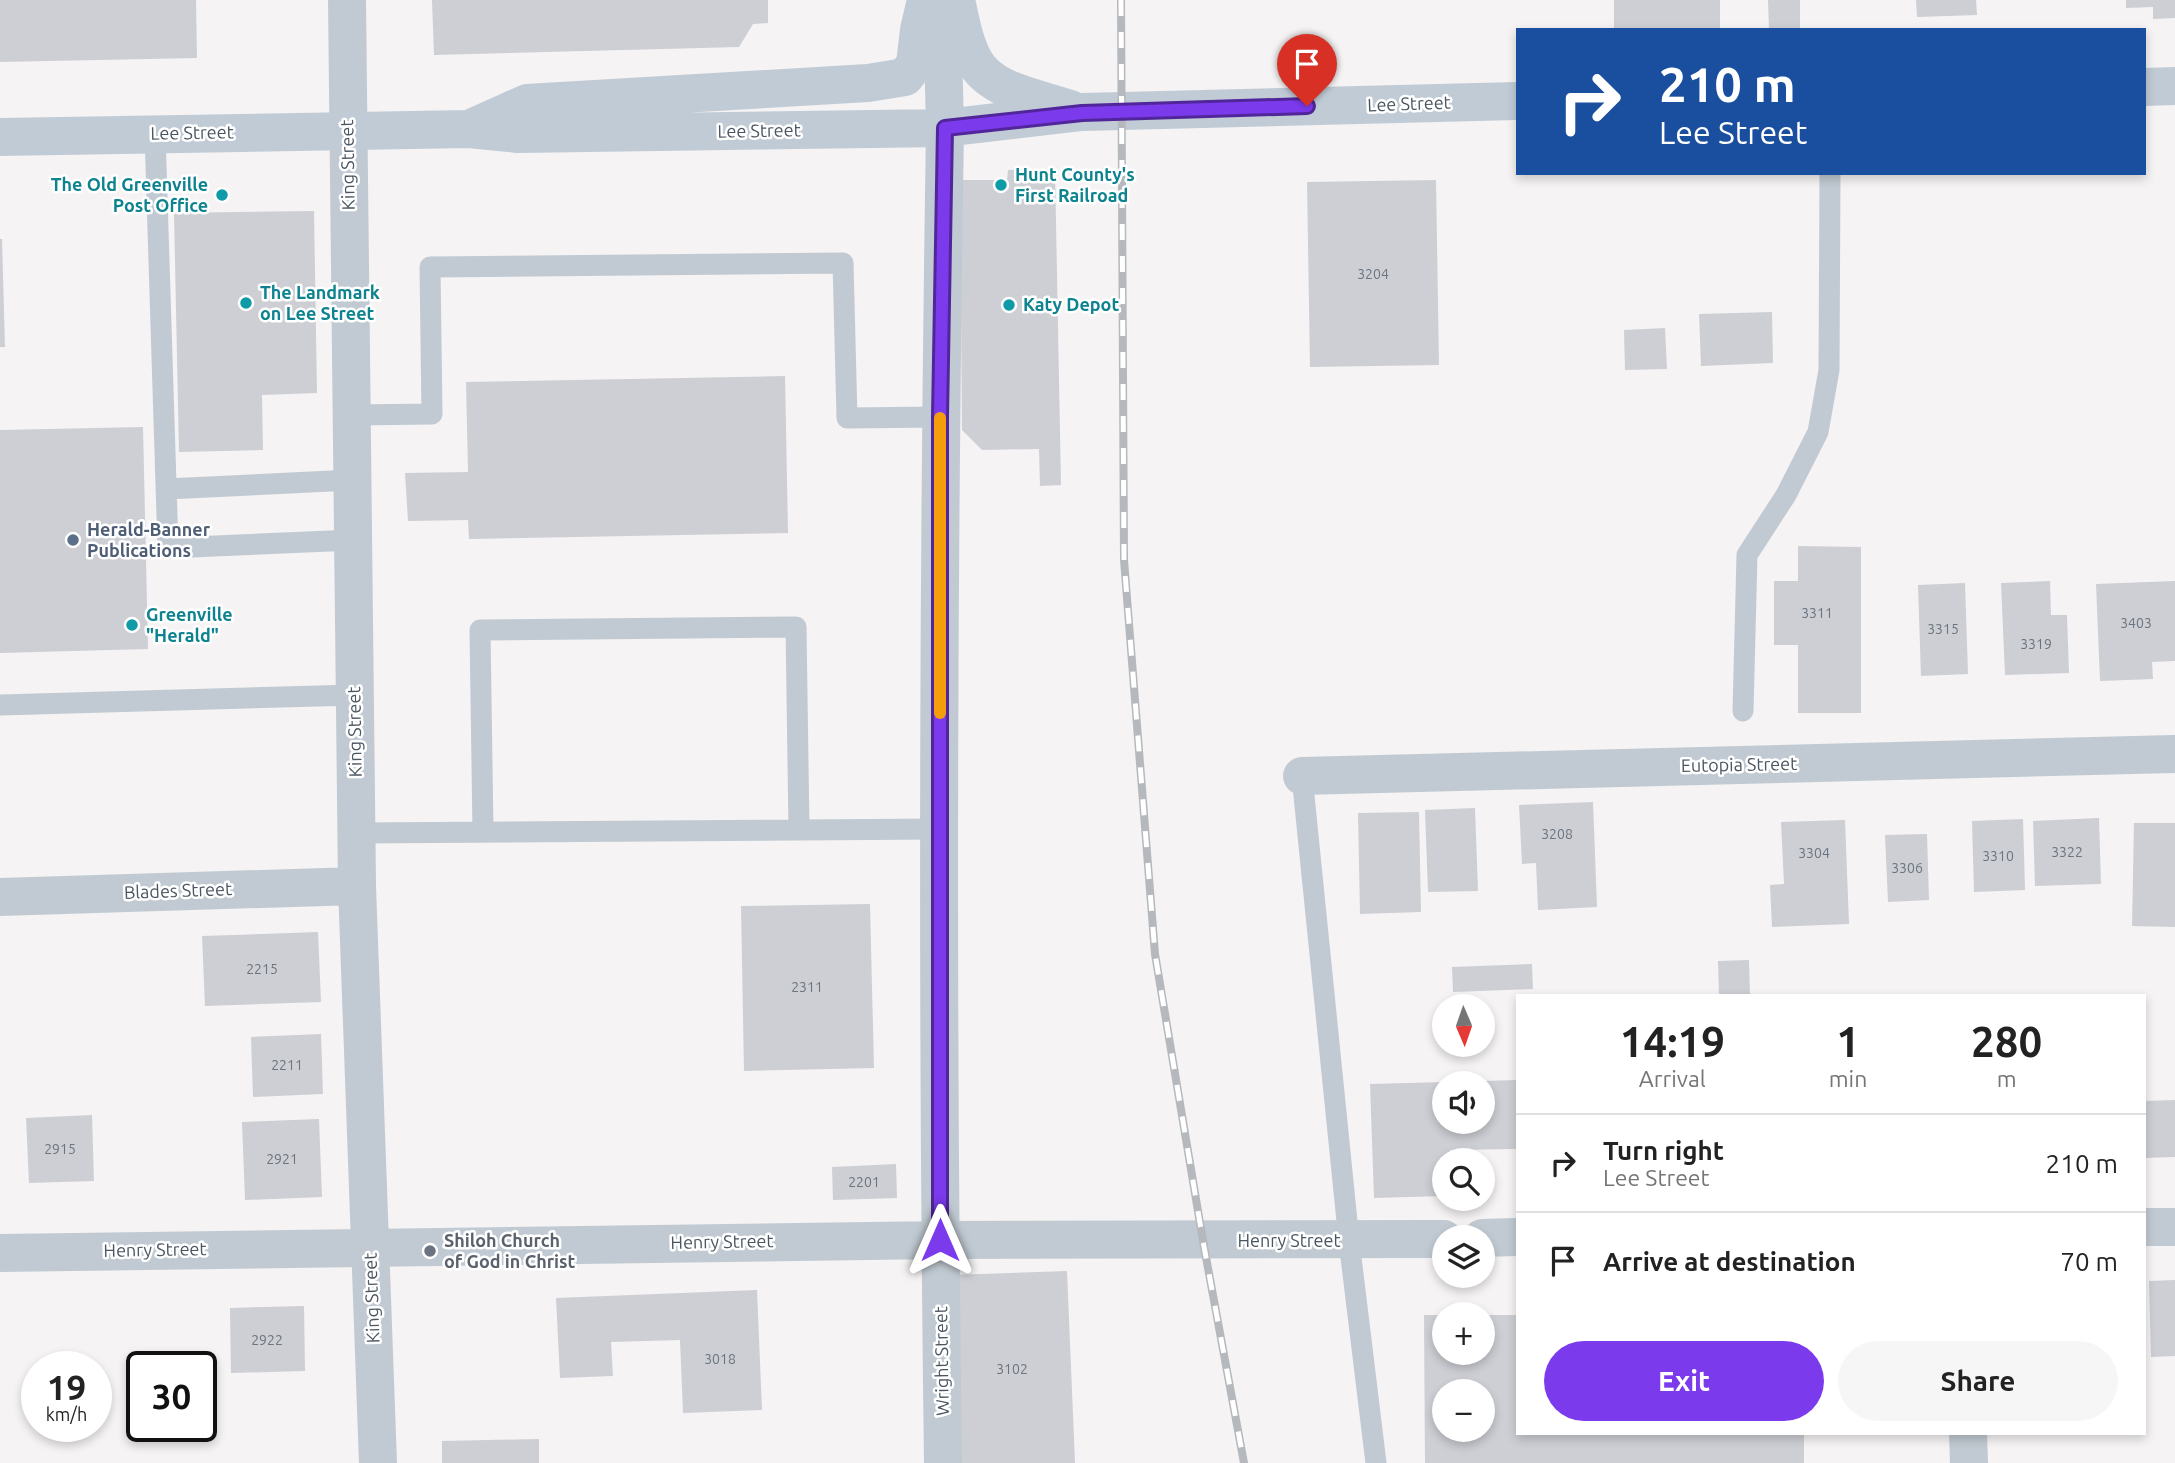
<!DOCTYPE html>
<html lang="en">
<head>
<meta charset="utf-8">
<style>
	body { margin:0; font-family:Ubuntu,sans-serif; background:#f6f6f6; color:#222; height:100vh; display:flex; flex-direction:column; font-size:26px; white-space:nowrap }
	* { box-sizing:border-box; margin:0 }
	p { font-size:23px; color:#767676 }
	.icon { flex:none; width:38px; height:38px; fill:none; stroke:currentColor; stroke-width:2; stroke-linecap:round; stroke-linejoin:round }
	.map { position:relative; flex:1; overflow:hidden }
	.panel { position:absolute; left:1516px; top:994px; width:630px; height:441px; display:flex; flex-direction:column; background:#fff; border-radius:0px; box-shadow:0 4px 10px #0003 }
	.panel>* { flex:none }
	.banner { position:absolute; left:1516px; top:28px; width:630px; height:147px; border-radius:0px; box-shadow:0 4px 10px #0003; background:#1a4fa0; color:#fff; overflow:hidden }
	.needle { width:46px; rotate:178deg }
	.fabs { position:absolute; left:1432px; top:994px; display:grid; gap:14px }
	.fabs a { display:grid; place-items:center; width:63px; height:63px; border-radius:50%; background:#fff; box-shadow:0 4px 10px #0003; font-size:35px }
	.speed { position:absolute; left:21px; top:1351px; display:flex; gap:14px; font-size:35px; font-weight:700; text-align:center }
	.speed>* { display:grid; place-content:center; width:91px; height:91px; border-radius:50%; background:#fff; box-shadow:0 4px 10px #0003; line-height:1 }
	.speed small { font-size:18px; font-weight:400 }
	.speed .limit { border:4px solid #111; border-radius:10px; background:#fff; color:#111 }
	.pin { position:absolute; display:grid; place-items:center; width:60px; height:60px; color:#fff; margin:-72px -30px; border-radius:50% 50% 50% 0; rotate:-45deg; box-shadow:0 0 7px #0007 }
	.pin .icon { rotate:45deg }
	.me { position:absolute; width:77px; margin:-38px; rotate:0deg; stroke-linejoin:round; filter:drop-shadow(0 0 5px #0008) }
	.turn { display:flex; align-items:center; gap:24px; height:147px; padding:0 28px; font-size:32px }
	.turn .icon { width:91px; height:91px; stroke-width:2.5 }
	.turn b { display:block; font-size:49px; line-height:60px }
	.eta { display:flex; justify-content:space-evenly; align-items:center; height:119px; text-align:center }
	.eta b { font-size:42px; font-weight:600; line-height:49px }
	.action { display:flex; gap:14px; margin-top:auto; padding:14px 28px }
	.action a { flex:1; height:80px; border-radius:42px; background:#7c3aed; color:#fff; font-size:28px; font-weight:600; line-height:80px; text-align:center }
	.action a+a { background:#f6f6f6; color:#222 }
	ul { padding:0; list-style:none }
	li { display:flex; align-items:center; gap:21px; height:98px; padding:0 28px; border-top:2px solid #e0e0e0 }
	li div { flex:1 }
	li b { display:block; font-size:26px }
	li em { font-style:normal }
	.map>svg:first-child { display:block }
	.building { fill:#cdcfd5; fill-rule:evenodd }
	.lines { fill:none; stroke-linecap:round; stroke-linejoin:round }
	.lane { stroke:#c1cad2; stroke-width:21 }
	.street { stroke:#c1cad2; stroke-width:38 }
	.secondary { stroke:#c1cbd6; stroke-width:38 }
	.rail-casing { stroke:#b5b8bd; stroke-width:8 }
	.rail { stroke:#fff; stroke-width:5; stroke-dasharray:16; stroke-linecap:butt }
	.route-casing { stroke:#51269a; stroke-width:18 }
	.route { stroke:#7c3aed; stroke-width:12 }
	.slow { stroke:#f59e0b; stroke-width:12 }
	.culture-dot { fill:#0f9aa8; stroke:#fff; stroke-width:2.5 }
	.service-dot { fill:#5c6f8a; stroke:#fff; stroke-width:2.5 }
	.worship-dot { fill:#6b7280; stroke:#fff; stroke-width:2.5 }
	.labels { text-anchor:middle; stroke-width:5; stroke-linejoin:round; paint-order:stroke }
	.number-label { font-size:14px; fill:#6b747e }
	.street-label { font-size:18px; fill:#4a5661; stroke:#fff }
	.culture-label { font-size:18px; font-weight:bold; fill:#0d838f; stroke:#fff; text-anchor:start }
	.service-label { font-size:18px; font-weight:bold; fill:#4e5e75; stroke:#fff; text-anchor:start }
	.worship-label { font-size:18px; font-weight:bold; fill:#5b616d; stroke:#fff; text-anchor:start }
</style>
</head>
<body>
<div class="map">
<svg width="2175" height="1463" viewBox="0 0 2175 1463">
	<rect width="100%" height="100%" fill="#f5f3f3"/>
	<path class="building" d="M0 0H196L197 58 0 62Z
		M432 0H768V23L753 24 739 47 434 55Z
		M1614 0H1720V30H1614Z
		M1768 0H1800V30H1769Z
		M1916 0H1976L1977 15 1917 17Z
		M2126 0H2175V18L2153 19V7L2126 8Z
		M1055 169 1061 485 1040 486 1039 449 982 450 962 430 960 180H1007L1008 170Z
		M1436 180 1439 365 1310 367 1307 182Z
		M314 211 317 393 262 395 263 450 179 452 174 213Z
		M0 239H2L5 347H0Z
		M1772 312 1773 363 1701 366 1699 314Z
		M1665 328 1667 369 1625 370 1624 330Z
		M785 376 788 533 469 539 468 520 408 521 405 473 468 472 466 382Z
		M143 427 148 649 0 653V430Z
		M1798 546 1861 547V713H1798V645H1774V581H1798Z
		M2050 581 2051 615H2067L2069 673 2005 675 2001 583Z
		M2175 581V661L2152 662 2153 679 2100 681 2096 584Z
		M1965 583 1968 674 1921 676 1918 585Z
		M1593 802 1597 907 1538 910 1536 863 1522 864 1519 805Z
		M1475 808 1478 891 1428 892 1425 810Z
		M1419 812 1421 912 1360 914 1358 813Z
		M2099 818 2101 884 2035 886 2033 821Z
		M2023 819 2025 890 1974 892 1972 821Z
		M1845 820 1849 924 1772 927 1770 885 1784 884 1781 822Z
		M2134 823H2175V927L2132 926Z
		M1927 834 1929 900 1888 902 1885 835Z
		M870 904 874 1068 744 1071 741 906Z
		M318 932 321 1002 205 1006 202 936Z
		M1749 960 1750 996H1719L1718 961Z
		M1532 964 1533 989 1453 992 1452 967Z
		M321 1034 323 1094 253 1097 251 1037Z
		M1517 1080V1149L1450 1150 1451 1160H1444V1196L1374 1198 1370 1084 1444 1082V1122H1482V1081Z
		M2175 1100V1157L2144 1158V1101Z
		M92 1115 94 1181 29 1183 26 1118Z
		M319 1119 322 1197 245 1200 242 1122Z
		M896 1164 897 1198 833 1200 832 1167Z
		M1067 1271 1075 1463H956L949 1275Z
		M2175 1280V1356L2151 1357 2149 1281Z
		M757 1290 762 1410 683 1413 680 1340 611 1342 613 1376 560 1378 556 1298Z
		M304 1306 305 1371 231 1373 230 1308Z
		M1424 1315H1444V1353H1482V1315H1517V1433H1804V1463H1425ZM1444 1391H1482V1430H1444Z
		M539 1439V1463H442V1441Z"/>
	<g class="lines">
		<path class="lane" d="M155 134 168 548 353 540
			M351 415 432 414 430 267 843 263 847 418 940 417
			M166 489 352 480
			M0 705 355 695
			M1743 711 1747 555 1786 495 1818 432 1829 370 1830 173
			M1302 776 1349 1241 1376 1463
			M483 832 480 630 796 627 799 830
			M356 833 940 829"/>
		<path class="street" d="M347 0 357 886 378 1463
			M1302 776 2175 754
			M0 897 357 886
			M2144 1227H2175
			M1482 1238 1517 1237
			M0 1253 940 1240 1444 1239
			M1968 1433 1969 1463
			M943 1463C937 1018 938 573 945 128"/>
		<path class="secondary" d="M956 0C961 21 964 43 975 62 992 92 1039 98 1070 109
			M942 8 945 128
			M2144 87 2175 86
			M471 128 527 103 868 83 905 77 915 64 919 30 926 0
			M0 137 469 129 518 134 945 128 1082 112 1517 101"/>
		<defs>
			<path id="rail" d="M1121 0 1124 560 1155 954 1203 1241 1244 1463"/>
		</defs>
		<use href="#rail" class="rail-casing"/>
		<use href="#rail" class="rail"/>
	</g>
	<g class="lines">
		<defs>
			<path id="route" d="M940 1240V417L945 128 1082 113 1307 106"/>
		</defs>
		<use href="#route" class="route-casing"/>
		<use href="#route" class="route"/>
		<path class="slow" d="M940 713V418"/>
	</g>
	<g class="culture-dot">
		<circle cx="1001" cy="185" r="7"/>
		<circle cx="222" cy="195" r="7"/>
		<circle cx="246" cy="303" r="7"/>
		<circle cx="1009" cy="305" r="7"/>
		<circle cx="132" cy="625" r="7"/>
	</g>
	<circle class="service-dot" cx="73" cy="540" r="7"/>
	<circle class="worship-dot" cx="430" cy="1251" r="7"/>
	<g class="labels">
		<g class="number-label">
			<text x="1373" y="279">3204</text>
			<text x="1817" y="618">3311</text>
			<text x="2136" y="628">3403</text>
			<text x="1943" y="634">3315</text>
			<text x="2036" y="649">3319</text>
			<text x="1557" y="839">3208</text>
			<text x="2067" y="857">3322</text>
			<text x="1814" y="858">3304</text>
			<text x="1998" y="861">3310</text>
			<text x="1907" y="873">3306</text>
			<text x="262" y="974">2215</text>
			<text x="807" y="992">2311</text>
			<text x="287" y="1070">2211</text>
			<text x="60" y="1154">2915</text>
			<text x="282" y="1164">2921</text>
			<text x="864" y="1187">2201</text>
			<text x="267" y="1345">2922</text>
			<text x="720" y="1364">3018</text>
			<text x="1012" y="1374">3102</text>
		</g>
		<g class="street-label">
			<text transform="translate(1409 104) rotate(-2)" y="6">Lee Street</text>
			<text transform="translate(759 131) rotate(-1)" y="6">Lee Street</text>
			<text transform="translate(192 133) rotate(-1)" y="6">Lee Street</text>
			<text transform="translate(348 165) rotate(-91)" y="6">King Street</text>
			<text transform="translate(355 732) rotate(-91)" y="6">King Street</text>
			<text transform="translate(1739 765) rotate(-1)" y="6">Eutopia Street</text>
			<text transform="translate(178 891) rotate(-2)" y="6">Blades Street</text>
			<text x="1289" y="1247">Henry Street</text>
			<text transform="translate(722 1242) rotate(-1)" y="6">Henry Street</text>
			<text transform="translate(155 1250) rotate(-1)" y="6">Henry Street</text>
			<text transform="translate(372 1298) rotate(-92)" y="6">King Street</text>
			<text transform="translate(942 1361) rotate(-91)" y="6">Wright Street</text>
		</g>
		<g class="culture-label">
			<text x="1015" y="181">Hunt County's<tspan x="1015" dy="21">First Railroad</tspan></text>
			<text x="208" y="191" text-anchor="end">The Old Greenville<tspan x="208" dy="21">Post Office</tspan></text>
			<text x="260" y="299">The Landmark<tspan x="260" dy="21">on Lee Street</tspan></text>
			<text x="1023" y="311">Katy Depot</text>
			<text x="146" y="621">Greenville<tspan x="146" dy="21">"Herald"</tspan></text>
		</g>
		<g class="service-label">
			<text x="87" y="536">Herald-Banner<tspan x="87" dy="21">Publications</tspan></text>
		</g>
		<g class="worship-label">
			<text x="444" y="1247">Shiloh Church<tspan x="444" dy="21">of God in Christ</tspan></text>
		</g>
	</g>
</svg>
<div class="fabs">
<a><svg class="needle" viewBox="-14 -14 28 28"><path d="M0-13l5 13h-10z" fill="#e53935"/><path d="M0 13l5-13h-10z" fill="#767676"/></svg></a>
<a><svg class="icon" aria-label="sound" viewBox="0 0 24 24"><path d="M4 9h4l5-4v14l-5-4H4zM17 9q2 3 0 6"/></svg></a>
<a><svg class="icon" aria-label="search" viewBox="0 0 24 24"><circle cx="10" cy="10" r="6"/><path d="M15 15l6 6"/></svg></a>
<a><svg class="icon" aria-label="layers" viewBox="0 0 24 24"><path d="M12 4l9 5-9 5-9-5zM3 14l9 5 9-5"/></svg></a>
<a>+</a>
<a>−</a>
</div>
<div class="speed"><div>19<small>km/h</small></div><div class="limit">30</div></div>
<div class="pin" style="left:1307px;top:106px;background:#d93025"><svg class="icon" aria-label="arrive" viewBox="0 0 24 24"><path d="M6 21V4h12l-3 4 3 4H6"/></svg></div>
<svg class="me" style="left:940px;top:1240px" viewBox="-20 -20 40 40"><path d="M0-17L14 15 0 8-14 15z" fill="#7c3aed" stroke="#fff" stroke-width="4"/></svg>
<div class="banner">
<div class="turn"><svg class="icon" aria-label="right" viewBox="0 0 24 24"><path d="M7 20v-9h11M14 6l5 5-5 5"/></svg><div><b>210 m</b>Lee Street</div></div>
</div>
<section class="panel">
<div class="eta">
<div><b>14:19</b><p>Arrival</p></div>
<div><b>1</b><p>min</p></div>
<div><b>280</b><p>m</p></div>
</div>
<ul>
<li><svg class="icon" aria-label="right" viewBox="0 0 24 24"><path d="M7 20v-9h11M14 6l5 5-5 5"/></svg><div><b>Turn right</b><p>Lee Street</p></div><em>210 m</em></li>
<li><svg class="icon" aria-label="arrive" viewBox="0 0 24 24"><path d="M6 21V4h12l-3 4 3 4H6"/></svg><div><b>Arrive at destination</b></div><em>70 m</em></li>
</ul>
<div class="action"><a>Exit</a><a>Share</a></div>
</section>
</div>
</body>
</html>
